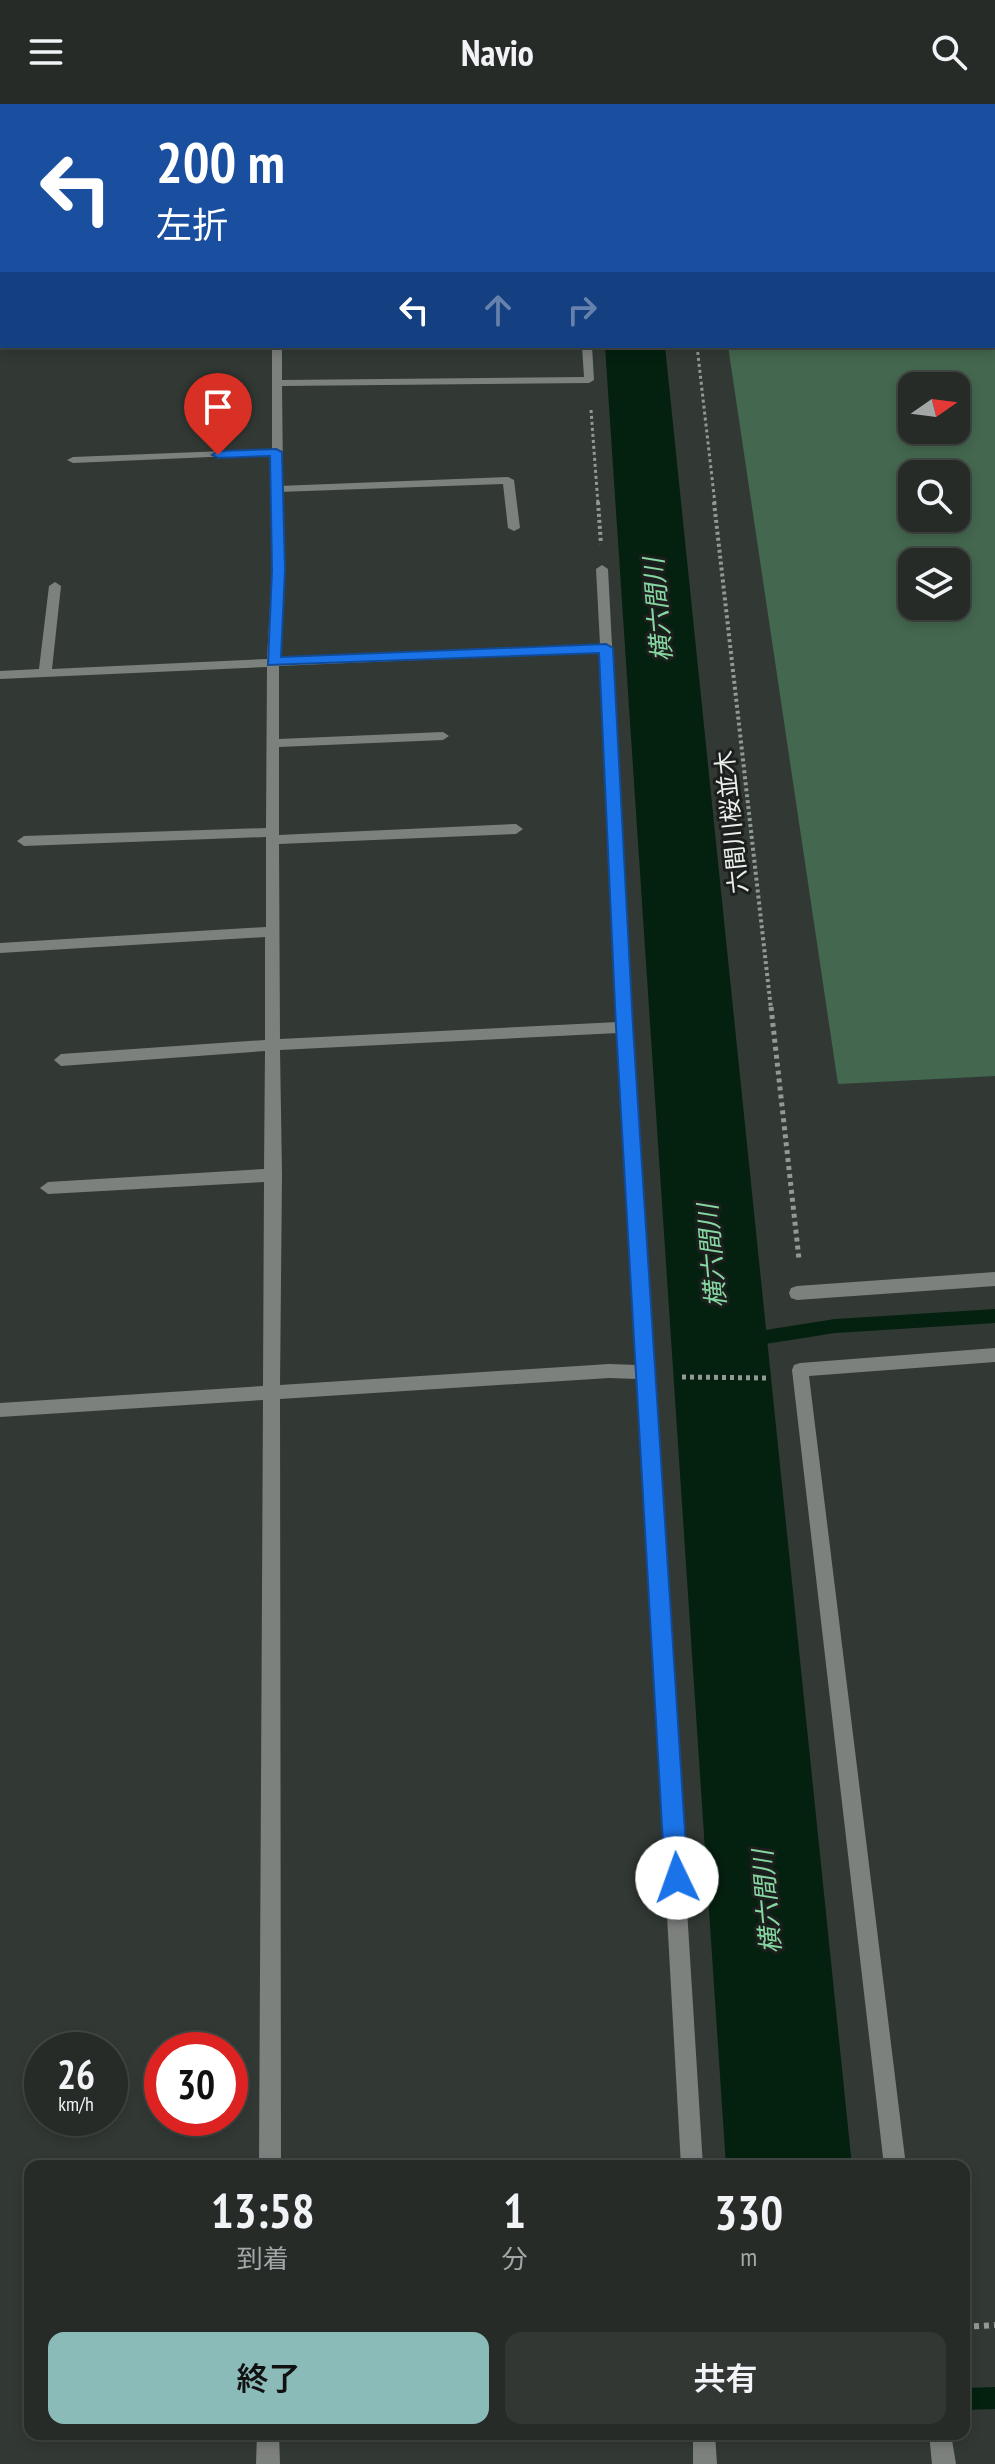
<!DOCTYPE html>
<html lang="ja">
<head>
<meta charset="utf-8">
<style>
	body { margin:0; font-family:"PT Sans Narrow","Noto Sans JP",sans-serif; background:#323733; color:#f1f3f6; height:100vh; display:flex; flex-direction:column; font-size:30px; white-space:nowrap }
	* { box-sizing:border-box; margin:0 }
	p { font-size:26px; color:#a4a7a7 }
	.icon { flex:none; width:44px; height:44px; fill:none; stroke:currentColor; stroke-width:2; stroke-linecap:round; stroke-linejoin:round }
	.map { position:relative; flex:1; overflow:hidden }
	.sheet { position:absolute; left:24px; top:2056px; width:946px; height:280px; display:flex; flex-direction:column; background:#262b27; border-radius:16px; box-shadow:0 4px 12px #0003,0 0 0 2px #424744 }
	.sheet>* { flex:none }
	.guide { position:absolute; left:0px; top:0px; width:996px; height:244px; box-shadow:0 4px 12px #0003,0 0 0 2px #424744; background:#1a4fa0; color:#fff; overflow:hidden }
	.needle { width:52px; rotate:76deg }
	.buttons { position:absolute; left:898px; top:268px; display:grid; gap:16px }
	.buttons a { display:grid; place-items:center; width:72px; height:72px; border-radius:16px; background:#262b27; box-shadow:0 4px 12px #0003,0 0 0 2px #424744; font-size:40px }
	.speed { position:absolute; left:24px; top:1928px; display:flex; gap:16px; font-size:40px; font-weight:700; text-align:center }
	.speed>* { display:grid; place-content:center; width:104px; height:104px; border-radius:50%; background:#262b27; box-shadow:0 4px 12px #0003,0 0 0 2px #424744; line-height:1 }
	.speed small { font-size:20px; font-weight:400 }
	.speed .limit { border:12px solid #d22; background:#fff; color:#111 }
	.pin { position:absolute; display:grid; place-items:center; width:68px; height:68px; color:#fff; margin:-82px -34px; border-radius:50% 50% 50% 0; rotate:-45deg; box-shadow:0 0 8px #0007 }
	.pin .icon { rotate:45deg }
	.me { position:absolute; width:88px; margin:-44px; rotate:357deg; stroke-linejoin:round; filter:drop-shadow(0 0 6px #0008) }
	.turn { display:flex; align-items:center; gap:28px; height:168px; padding:0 24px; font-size:36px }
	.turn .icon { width:104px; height:104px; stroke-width:2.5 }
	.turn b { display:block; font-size:56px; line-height:68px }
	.lanes { display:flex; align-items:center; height:76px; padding:0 24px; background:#0003; justify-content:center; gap:40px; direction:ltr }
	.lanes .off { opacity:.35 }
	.eta { display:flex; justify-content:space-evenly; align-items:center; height:136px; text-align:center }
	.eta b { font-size:48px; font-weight:600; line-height:56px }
	.primary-button { display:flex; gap:16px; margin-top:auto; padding:16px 24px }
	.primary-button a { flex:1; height:92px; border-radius:16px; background:#8bbbb9; color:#111; font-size:32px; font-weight:600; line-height:92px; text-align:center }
	.primary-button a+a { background:#323733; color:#f1f3f6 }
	header { display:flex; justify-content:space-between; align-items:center; height:104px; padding:0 24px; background:#262b27; font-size:36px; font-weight:600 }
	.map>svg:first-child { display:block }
	.green { fill:#44674f; fill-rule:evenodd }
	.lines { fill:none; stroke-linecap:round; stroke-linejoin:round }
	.stream { fill:#04210f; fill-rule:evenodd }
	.river { fill:#04210f; fill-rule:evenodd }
	.path-far3 { stroke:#949995; stroke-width:3; stroke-dasharray:3 3; stroke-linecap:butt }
	.path-far2 { stroke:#949995; stroke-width:4; stroke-dasharray:3 3; stroke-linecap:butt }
	.path-far1 { stroke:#949995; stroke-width:5; stroke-dasharray:4 4; stroke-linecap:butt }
	.path { stroke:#949995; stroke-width:6; stroke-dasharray:5 5; stroke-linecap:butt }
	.service { fill:#7d817e; fill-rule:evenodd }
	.minor { fill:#7d817e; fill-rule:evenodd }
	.route { fill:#1a73e8; stroke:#114b97; stroke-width:2 }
	.labels { text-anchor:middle; stroke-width:6; stroke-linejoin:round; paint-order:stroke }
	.street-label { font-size:24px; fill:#eaefeb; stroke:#1c1f1d }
	.water-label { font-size:26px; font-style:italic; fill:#86d7a1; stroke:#1c1f1d }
</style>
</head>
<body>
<header><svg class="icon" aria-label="menu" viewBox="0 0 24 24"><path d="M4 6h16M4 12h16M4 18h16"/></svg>Navio<svg class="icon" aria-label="search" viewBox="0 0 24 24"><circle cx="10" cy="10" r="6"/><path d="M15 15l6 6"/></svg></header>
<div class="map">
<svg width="995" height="2360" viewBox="0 0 995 2360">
	<rect width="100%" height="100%" fill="#323934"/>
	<path class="green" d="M995 181V972L838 980 728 242H994ZM912 282H956V326H912ZM912 370H956V414H912ZM912 458H956V502H912Z"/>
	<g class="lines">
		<path class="stream" d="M995 1205V1219L835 1229 720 1247 714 1245 712 1240 714 1235 720 1233 835 1215Z
			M995 2283V2305L964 2306V2284Z"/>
		<path class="river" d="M585 0H637L638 2H586Z
			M0 159H2V195H0Z
			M605 242H665L852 2062H726Z"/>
		<path class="path-far3" d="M697 242 715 400
			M591 306 598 400"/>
		<path class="path-far2" d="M598 398 601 440
			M714 398 771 905"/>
		<path class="path-far1" d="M771 903 799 1155
			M682 1273 768 1274"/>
		<path class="path" d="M964 2223 995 2221"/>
		<path class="service" d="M276 345 280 346V350L73 359 67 356 73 353Z
			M508 373 514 376 520 424 514 427 508 424 503 380 278 388 272 385 278 382Z"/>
		<path class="minor" d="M218 0H226L227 2H219Z
			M580 0H588V2H580Z
			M0 155H2V161H0Z
			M994 161H995V167H994Z
			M0 197H2V203H0Z
			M272 242H282V276L584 273 582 242H592L594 276 589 279 282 282 284 466 279 555 600 540 596 465 602 461 608 465 632 923 703 2062H681L637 1275 609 1274 280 1295 281 2062H259L263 1296 0 1313V1299L263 1282 264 1078 48 1090 40 1084 48 1078 264 1065 265 947 61 962 54 956 61 950 265 936V833L0 849V839L266 823V733L24 742 17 737 24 732 266 724 267 563 0 575V567L39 565 49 482 55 478 61 482 52 565 267 555 272 466ZM600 548 618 918 280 935 279 740 516 730 523 725 516 720 279 731V643L443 636 449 632 443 628 279 635V562ZM618 929 637 1261 609 1260 280 1281 282 1071 280 946Z
			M995 1168V1182L797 1196 791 1194 789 1189 791 1184 797 1182Z
			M995 1244V1258L809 1272 906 2062H884L792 1266 794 1261 800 1259Z
			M257 2330H279L280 2360H256Z
			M693 2330H715L717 2360H693Z
			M929 2330H951L956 2360H932Z"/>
	</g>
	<path class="route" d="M276 345 282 348 285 466 281 553 606 540 613 544 633 923 688 1774 684 1782 677 1785 669 1782 665 1774 616 923 599 549 268 561 272 466 270 352 218 354 212 351 218 347Z"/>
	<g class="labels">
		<g class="street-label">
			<text transform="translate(732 718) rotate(-96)" y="8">六間川桜並木</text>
		</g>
		<g class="water-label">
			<text transform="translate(658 506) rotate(-95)" y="9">横六間川</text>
			<text transform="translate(712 1152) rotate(-95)" y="9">横六間川</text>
			<text transform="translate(767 1798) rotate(-95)" y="9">横六間川</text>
		</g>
	</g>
</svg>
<div class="buttons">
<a><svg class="needle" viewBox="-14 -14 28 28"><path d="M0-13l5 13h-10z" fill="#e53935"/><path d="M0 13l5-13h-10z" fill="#a4a7a7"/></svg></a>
<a><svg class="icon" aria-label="search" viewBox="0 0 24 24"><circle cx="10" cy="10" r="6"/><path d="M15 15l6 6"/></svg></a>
<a><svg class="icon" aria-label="layers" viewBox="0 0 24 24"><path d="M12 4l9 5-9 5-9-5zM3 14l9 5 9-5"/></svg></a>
</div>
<div class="speed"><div>26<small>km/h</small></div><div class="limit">30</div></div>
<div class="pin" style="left:218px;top:351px;background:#d93025"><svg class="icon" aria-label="arrive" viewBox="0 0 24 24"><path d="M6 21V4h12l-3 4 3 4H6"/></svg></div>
<svg class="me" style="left:677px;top:1774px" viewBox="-20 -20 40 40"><circle r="19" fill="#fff"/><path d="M0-13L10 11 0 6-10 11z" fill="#1a73e8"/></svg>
<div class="guide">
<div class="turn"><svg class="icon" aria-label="left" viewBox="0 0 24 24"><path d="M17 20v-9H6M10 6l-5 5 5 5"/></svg><div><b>200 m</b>左折</div></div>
<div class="lanes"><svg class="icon" aria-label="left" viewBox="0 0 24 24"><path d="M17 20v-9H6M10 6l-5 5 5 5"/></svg><svg class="icon off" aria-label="ahead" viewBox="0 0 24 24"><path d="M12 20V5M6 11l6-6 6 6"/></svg><svg class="icon off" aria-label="right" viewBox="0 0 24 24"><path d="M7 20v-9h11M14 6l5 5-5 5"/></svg></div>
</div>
<section class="sheet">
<div class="eta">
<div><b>13:58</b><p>到着</p></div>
<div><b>1</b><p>分</p></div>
<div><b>330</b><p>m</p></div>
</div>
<div class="primary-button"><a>終了</a><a>共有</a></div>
</section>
</div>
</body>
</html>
